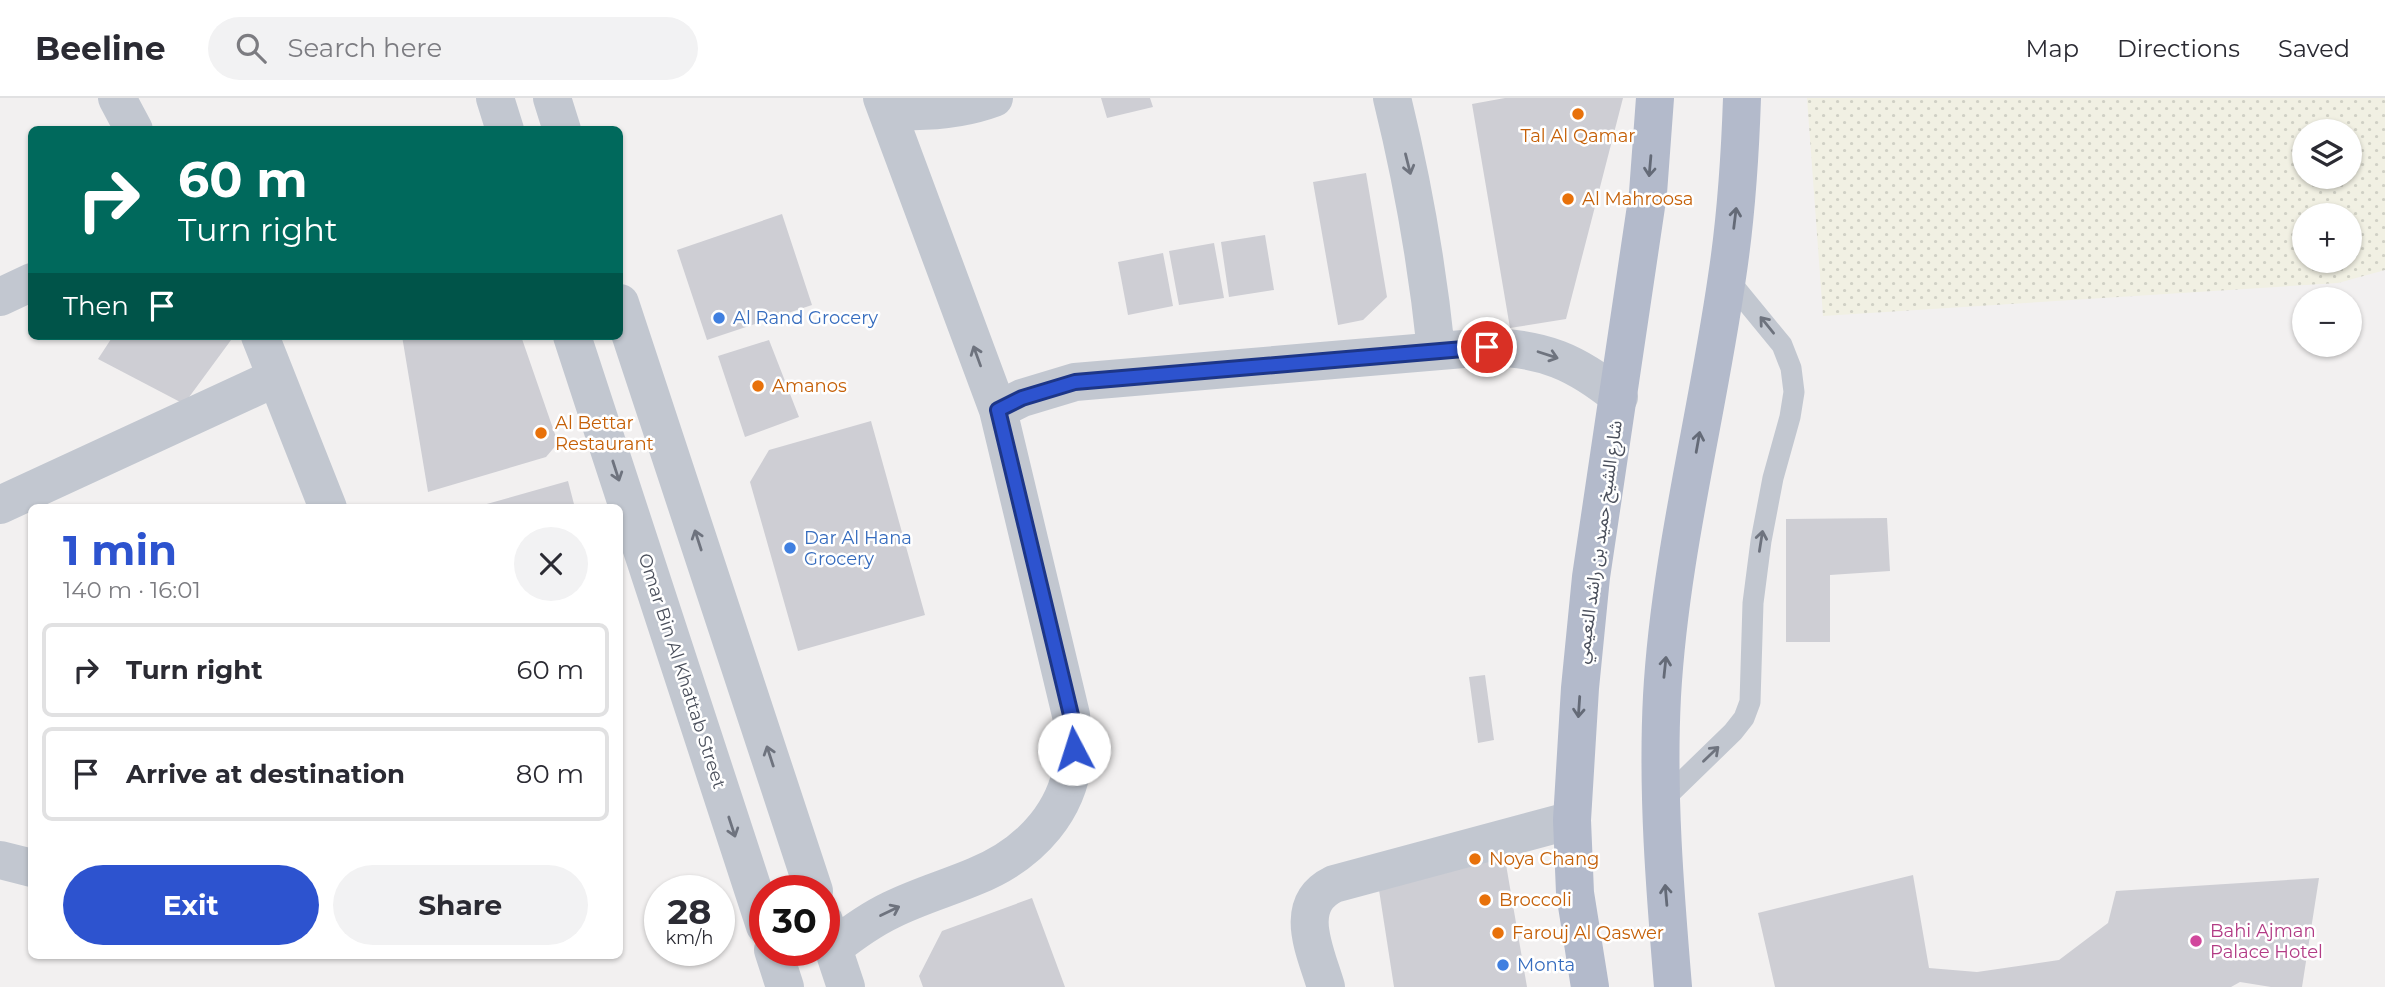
<!DOCTYPE html>
<html lang="en">
<head>
<meta charset="utf-8">
<style>
	body { margin:0; font-family:Montserrat,"Noto Sans Arabic",sans-serif; background:#f2f2f3; color:#2b2b33; height:100vh; display:flex; flex-direction:column; font-size:26px; white-space:nowrap }
	* { box-sizing:border-box; margin:0 }
	p { font-size:23px; color:#7c7c81 }
	.icon { flex:none; width:38px; height:38px; fill:none; stroke:currentColor; stroke-width:2; stroke-linecap:round; stroke-linejoin:round }
	.map { position:relative; flex:1; overflow:hidden }
	.panel { position:absolute; left:28px; top:406px; width:595px; height:455px; display:flex; flex-direction:column; background:#fff; border-radius:10px; box-shadow:0 2px 5px #0004 }
	.panel>* { flex:none }
	.guide { position:absolute; left:28px; top:28px; width:595px; height:214px; border-radius:10px; box-shadow:0 2px 5px #0004; background:#00695c; color:#fff; overflow:hidden }
	.tools { position:absolute; left:2292px; top:21px; display:grid; gap:14px }
	.tools a { display:grid; place-items:center; width:70px; height:70px; border-radius:50%; background:#fff; box-shadow:0 2px 5px #0004; font-size:35px }
	.speed { position:absolute; left:644px; top:777px; display:flex; gap:14px; font-size:35px; font-weight:700; text-align:center }
	.speed>* { display:grid; place-content:center; width:91px; height:91px; border-radius:50%; background:#fff; box-shadow:0 2px 5px #0004; line-height:1 }
	.speed small { font-size:18px; font-weight:400 }
	.speed .limit { border:10px solid #d22; background:#fff; color:#111 }
	.pin { position:absolute; display:grid; place-items:center; width:60px; height:60px; color:#fff; margin:-30px; border:4px solid #fff; border-radius:50%; box-shadow:0 2px 7px #0007 }
	.me { position:absolute; width:77px; margin:-38px; rotate:355deg; stroke-linejoin:round; filter:drop-shadow(0 0 5px #0008) }
	.turn { display:flex; align-items:center; gap:24px; height:147px; padding:0 35px; font-size:32px }
	.turn .icon { width:91px; height:91px; stroke-width:2.5 }
	.turn b { display:block; font-size:49px; line-height:60px }
	.then { display:flex; align-items:center; height:66px; padding:0 35px; background:#0003; gap:14px; font-size:26px }
	.round { display:grid; place-items:center; flex:none; width:74px; height:74px; border-radius:37px; background:#f2f2f3 }
	.headline { display:flex; align-items:center; justify-content:space-between; height:119px; padding:0 35px }
	h1 { font-size:42px; font-weight:700; line-height:52px; color:#2d53cf }
	.cta { display:flex; gap:14px; margin-top:auto; padding:14px 35px }
	.cta a { flex:1; height:80px; border-radius:42px; background:#2d53cf; color:#fff; font-size:28px; font-weight:700; line-height:80px; text-align:center }
	.cta a+a { background:#f2f2f3; color:#2b2b33 }
	ul { padding:0; list-style:none }
	li { display:flex; align-items:center; gap:21px; height:94px; margin:0 14px 10px; padding:0 21px; border:4px solid #e1e1e2; border-radius:10px }
	li div { flex:1 }
	li b { display:block; font-size:26px }
	li em { font-style:normal }
	header { display:flex; align-items:center; gap:42px; box-sizing:border-box; height:98px; padding:0 35px; background:#fff; border-bottom:2px solid #e1e1e2 }
	header strong { font-size:33px }
	nav { display:flex; gap:38px; margin-inline-start:auto; font-size:24px }
	.search { width:490px; height:63px; background:#f2f2f3; display:flex; align-items:center; gap:18px; box-sizing:border-box; padding:0 24px; border-radius:38px; color:#7c7c81; font-size:26px }
	.map>svg:first-child { display:block }
	.sand { fill:url(#sand-dots); fill-rule:evenodd }
	.building { fill:#ceced4 }
	.lines { fill:none; stroke-linecap:round; stroke-linejoin:round }
	.service { stroke:#c2c7d0; stroke-width:21 }
	.minor { stroke:#c2c7d0; stroke-width:38 }
	.tertiary { stroke:#c2c7d0; stroke-width:38 }
	.primary { stroke:#b3bacb; stroke-width:38 }
	.oneway { stroke:#6e737e }
	.oneway2 { stroke:#646a77 }
	.route-casing { stroke:#1d3687; stroke-width:18 }
	.route { stroke:#2d53cf; stroke-width:12 }
	.food-dot { fill:#e8710a; stroke:#fff; stroke-width:2.5 }
	.shop-dot { fill:#3f7fe0; stroke:#fff; stroke-width:2.5 }
	.hotel-dot { fill:#d1479c; stroke:#fff; stroke-width:2.5 }
	.labels { text-anchor:middle; stroke-width:5; stroke-linejoin:round; paint-order:stroke }
	.food-label { font-size:18px; fill:#c56008; stroke:#fff; text-anchor:start }
	.shop-label { font-size:18px; fill:#366cbe; stroke:#fff; text-anchor:start }
	.street-label { font-size:18px; fill:#4a4f5b; stroke:#fff }
	.hotel-label { font-size:18px; fill:#b23c85; stroke:#fff; text-anchor:start }
</style>
</head>
<body>
<header>
<strong>Beeline</strong>
<div class="search"><svg class="icon" aria-label="search" viewBox="0 0 24 24"><circle cx="10" cy="10" r="6"/><path d="M15 15l6 6"/></svg>Search here</div>
<nav><a>Map</a><a>Directions</a><a>Saved</a></nav>
</header>
<div class="map">
<svg width="2385" height="889" viewBox="0 0 2385 889">
	<defs>
		<pattern id="sand-dots" width="8" height="8" patternUnits="userSpaceOnUse" patternTransform="scale(1.75)"><rect width="8" height="8" fill="#f1f0e3"/><path d="M2 2h.1M6 6h.1" fill="none" stroke="#d0d0c5" stroke-width="1.8" stroke-linecap="round"/></pattern>
	</defs>
	<rect width="100%" height="100%" fill="#f2f0f0"/>
	<path class="sand" d="M1807 0H2385V172L2338 185 1823 218ZM2305 33H2350V79H2305ZM2305 117H2350V163H2305Z"/>
	<path class="building" d="M1101 0H1150L1153 9 1107 20Z
		M1505 0H1623L1566 221 1510 230 1472 6Z
		M1366 75 1387 199 1363 222 1338 227 1313 84Z
		M782 116 812 207 707 242 677 152Z
		M1265 137 1274 192 1229 199 1221 144Z
		M1214 145 1224 200 1179 207 1169 153Z
		M1163 155 1173 208 1128 217 1118 164Z
		M113 238H234L184 306 98 261Z
		M402 238H521L558 345 546 359 428 394Z
		M769 242 799 319 745 339 718 258Z
		M871 323 925 517 798 553 750 384 769 352Z
		M568 383 575 410H477L476 409Z
		M1887 420 1890 473 1830 477V544H1786V421Z
		M1485 577 1494 642 1478 645 1469 579Z
		M1502 743 1527 889H1394L1377 779Z
		M1913 777 1929 870 1977 874 2059 862 2108 825 2116 793 2319 780 2302 889H2271L2240 884 2231 889H1775L1758 815Z
		M1032 800 1065 889H923L919 878 942 833Z"/>
	<g class="lines">
		<path class="service" d="M1662 703 1733 634 1744 620 1750 604 1753 505 1761 443 1773 380 1790 319 1794 294 1791 270 1782 247 1727 180"/>
		<path class="minor" d="M117 0 134 32
			M1392 0C1413 85 1427 165 1436 252
			M887 12C924 15 959 13 994 0
			M0 199 32 184
			M260 238 328 410
			M998 312 1022 300 1075 284 1487 249C1543 250 1576 264 1619 299
			M0 407 275 280
			M0 762 32 770
			M833 850C852 835 870 822 891 812 919 798 948 790 976 778 1030 756 1073 711 1074 649 1074 639 1072 628 1071 617L998 312 882 0
			M1326 889C1316 854 1291 807 1334 786L1572 722"/>
		<path class="tertiary" d="M495 0 505 32
			M552 0 562 32
			M620 205 814 793
			M572 238 765 828
			M824 823 846 889
			M773 852 785 889"/>
		<path class="primary" d="M1590 889 1575 795 1572 722 1580 590 1591 479 1648 95 1655 0
			M1673 889C1665 793 1657 695 1662 598 1670 457 1707 319 1727 179 1736 120 1740 60 1742 0"/>
	</g>
	<defs><path id="oneway-shaft" d="M-6 0H5M1.5-3L5.5 0L1.5 3" fill="none" stroke-width="1.6" stroke-linecap="round" stroke-linejoin="round" transform="scale(1.75)"/></defs>
	<g class="oneway">
		<use href="#oneway-shaft" transform="translate(1408 66) rotate(76)"/>
		<use href="#oneway-shaft" transform="translate(1767 227) rotate(-129)"/>
		<use href="#oneway-shaft" transform="translate(1548 257) rotate(18)"/>
		<use href="#oneway-shaft" transform="translate(977 258) rotate(-110)"/>
		<use href="#oneway-shaft" transform="translate(616 373) rotate(72)"/>
		<use href="#oneway-shaft" transform="translate(698 442) rotate(-108)"/>
		<use href="#oneway-shaft" transform="translate(1761 443) rotate(-81)"/>
		<use href="#oneway-shaft" transform="translate(1711 656) rotate(-44)"/>
		<use href="#oneway-shaft" transform="translate(770 658) rotate(-108)"/>
		<use href="#oneway-shaft" transform="translate(732 729) rotate(72)"/>
		<use href="#oneway-shaft" transform="translate(890 813) rotate(-26)"/>
	</g>
	<g class="oneway2">
		<use href="#oneway-shaft" transform="translate(1650 68) rotate(95)"/>
		<use href="#oneway-shaft" transform="translate(1735 120) rotate(-83)"/>
		<use href="#oneway-shaft" transform="translate(1698 344) rotate(-80)"/>
		<use href="#oneway-shaft" transform="translate(1665 569) rotate(-84)"/>
		<use href="#oneway-shaft" transform="translate(1579 609) rotate(94)"/>
		<use href="#oneway-shaft" transform="translate(1666 797) rotate(-95)"/>
	</g>
	<g class="lines">
		<defs>
			<path id="route" d="M1074 651 1071 617 998 312 1022 300 1075 284 1487 249"/>
		</defs>
		<use href="#route" class="route-casing"/>
		<use href="#route" class="route"/>
	</g>
	<g class="food-dot">
		<circle cx="1578" cy="16" r="7"/>
		<circle cx="1568" cy="101" r="7"/>
		<circle cx="758" cy="288" r="7"/>
		<circle cx="541" cy="335" r="7"/>
		<circle cx="1475" cy="761" r="7"/>
		<circle cx="1485" cy="802" r="7"/>
		<circle cx="1498" cy="835" r="7"/>
	</g>
	<g class="shop-dot">
		<circle cx="719" cy="220" r="7"/>
		<circle cx="790" cy="450" r="7"/>
		<circle cx="1503" cy="867" r="7"/>
	</g>
	<circle class="hotel-dot" cx="2196" cy="843" r="7"/>
	<g class="labels">
		<g class="food-label">
			<text x="1578" y="44" text-anchor="middle">Tal Al Qamar</text>
			<text x="1582" y="107">Al Mahroosa</text>
			<text x="772" y="294">Amanos</text>
			<text x="555" y="331">Al Bettar<tspan x="555" dy="21">Restaurant</tspan></text>
			<text x="1489" y="767">Noya Chang</text>
			<text x="1499" y="808">Broccoli</text>
			<text x="1512" y="841">Farouj Al Qaswer</text>
		</g>
		<g class="shop-label">
			<text x="733" y="226">Al Rand Grocery</text>
			<text x="804" y="446">Dar Al Hana<tspan x="804" dy="21">Grocery</tspan></text>
			<text x="1517" y="873">Monta</text>
		</g>
		<g class="street-label">
			<text transform="translate(1599 444) rotate(-82)" y="6">شارع الشيخ حميد بن راشد النعيمي</text>
			<text transform="translate(682 573) rotate(72)" y="6">Omar Bin Al Khattab Street</text>
		</g>
		<g class="hotel-label">
			<text x="2210" y="839">Bahi Ajman<tspan x="2210" dy="21">Palace Hotel</tspan></text>
		</g>
	</g>
</svg>
<div class="tools">
<a><svg class="icon" aria-label="layers" viewBox="0 0 24 24"><path d="M12 4l9 5-9 5-9-5zM3 14l9 5 9-5"/></svg></a>
<a>+</a>
<a>−</a>
</div>
<div class="speed"><div>28<small>km/h</small></div><div class="limit">30</div></div>
<div class="pin" style="left:1487px;top:249px;background:#d93025"><svg class="icon" aria-label="arrive" viewBox="0 0 24 24"><path d="M6 21V4h12l-3 4 3 4H6"/></svg></div>
<svg class="me" style="left:1074px;top:651px" viewBox="-20 -20 40 40"><circle r="19" fill="#fff"/><path d="M0-13L10 11 0 6-10 11z" fill="#2d53cf"/></svg>
<div class="guide">
<div class="turn"><svg class="icon" aria-label="right" viewBox="0 0 24 24"><path d="M7 20v-9h11M14 6l5 5-5 5"/></svg><div><b>60 m</b>Turn right</div></div>
<div class="then">Then<svg class="icon" aria-label="arrive" viewBox="0 0 24 24"><path d="M6 21V4h12l-3 4 3 4H6"/></svg></div>
</div>
<section class="panel">
<div class="headline"><div><h1>1 min</h1><p>140 m · 16:01</p></div><a class="round"><svg class="icon" aria-label="close" viewBox="0 0 24 24"><path d="M6 6l12 12M18 6L6 18"/></svg></a></div>
<ul>
<li><svg class="icon" aria-label="right" viewBox="0 0 24 24"><path d="M7 20v-9h11M14 6l5 5-5 5"/></svg><div><b>Turn right</b></div><em>60 m</em></li>
<li><svg class="icon" aria-label="arrive" viewBox="0 0 24 24"><path d="M6 21V4h12l-3 4 3 4H6"/></svg><div><b>Arrive at destination</b></div><em>80 m</em></li>
</ul>
<div class="cta"><a>Exit</a><a>Share</a></div>
</section>
</div>
</body>
</html>
